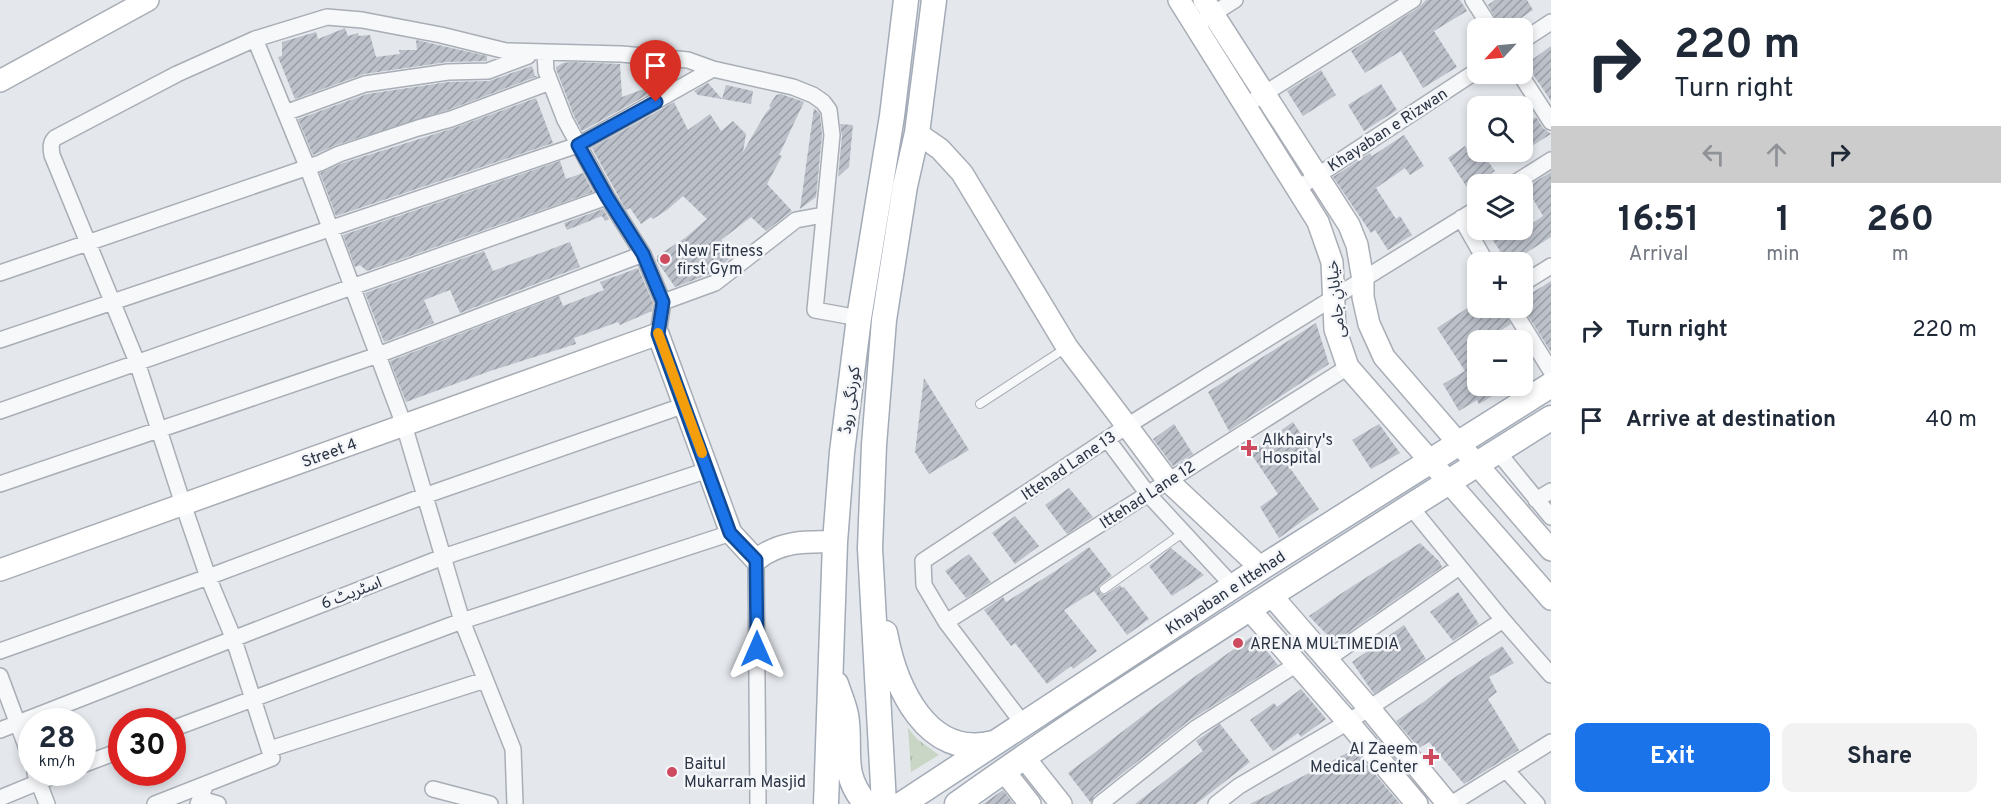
<!DOCTYPE html>
<html lang="en">
<head>
<meta charset="utf-8">
<style>
	body { margin:0; font-family:Overpass,"Noto Sans Arabic",sans-serif; background:#f2f2f3; color:#1f2937; height:100vh; display:flex; flex-direction:column; font-size:22px; white-space:nowrap }
	* { box-sizing:border-box; margin:0 }
	p { font-size:20px; color:#747a83 }
	.icon { flex:none; width:33px; height:33px; fill:none; stroke:currentColor; stroke-width:2; stroke-linecap:round; stroke-linejoin:round }
	.map { position:relative; flex:1; overflow:hidden }
	.panel { display:flex; flex-direction:column; background:#fff; width:450px }
	.panel>* { flex:none }
	.hud { background:#fff; color:#1f2937; overflow:hidden }
	.needle { width:39px; rotate:244deg }
	.tools { position:absolute; left:1467px; top:18px; display:grid; gap:12px }
	.tools a { display:grid; place-items:center; width:66px; height:66px; border-radius:12px; background:#fff; box-shadow:0 3px 9px #0003; font-size:30px }
	.speed { position:absolute; left:18px; top:708px; display:flex; gap:12px; font-size:30px; font-weight:700; text-align:center }
	.speed>* { display:grid; place-content:center; width:78px; height:78px; border-radius:50%; background:#fff; box-shadow:0 3px 9px #0003; line-height:1 }
	.speed small { font-size:15px; font-weight:400 }
	.speed .limit { border:9px solid #d22; background:#fff; color:#111 }
	.pin { position:absolute; display:grid; place-items:center; width:51px; height:51px; color:#fff; margin:-62px -26px; border-radius:50% 50% 50% 0; rotate:-45deg; box-shadow:0 0 6px #0007 }
	.pin .icon { rotate:45deg }
	.me { position:absolute; width:66px; margin:-33px; rotate:0deg; stroke-linejoin:round; filter:drop-shadow(0 0 4px #0008) }
	.turn { display:flex; align-items:center; gap:21px; height:126px; padding:0 24px; font-size:27px }
	.turn .icon { width:78px; height:78px; stroke-width:2.5 }
	.turn b { display:block; font-size:42px; line-height:51px }
	.lanes { display:flex; align-items:center; height:57px; padding:0 24px; background:#0003; justify-content:center; gap:30px; direction:ltr }
	.lanes .off { opacity:.35 }
	.eta { display:flex; justify-content:space-evenly; align-items:center; height:102px; text-align:center }
	.eta b { font-size:36px; font-weight:700; line-height:42px }
	.primary-button { display:flex; gap:12px; margin-top:auto; padding:12px 24px }
	.primary-button a { flex:1; height:69px; border-radius:12px; background:#1a73e8; color:#fff; font-size:24px; font-weight:700; line-height:69px; text-align:center }
	.primary-button a+a { background:#f2f2f3; color:#1f2937 }
	ul { padding:0; list-style:none }
	li { display:flex; align-items:center; gap:18px; height:90px; padding:0 24px }
	li div { flex:1 }
	li b { display:block; font-size:22px }
	li em { font-style:normal }
	main { display:flex; flex:1; min-height:0 }
	.map>svg:first-child { display:block }
	.grass { fill:url(#grass-tufts) }
	.building { fill:url(#building-hatch) }
	.lines { fill:none; stroke-linecap:round; stroke-linejoin:round }
	.lane-casing { stroke:#a9aeb6; stroke-width:10 }
	.street-casing { stroke:#a9aeb6; stroke-width:18 }
	.secondary-casing { stroke:#a9aeb6; stroke-width:24 }
	.primary-casing { stroke:#a3abb7; stroke-width:27 }
	.lane { stroke:#f7f8fa; stroke-width:8 }
	.street { stroke:#f7f8fa; stroke-width:15 }
	.secondary { stroke:#fff; stroke-width:21 }
	.primary { stroke:#fff; stroke-width:24 }
	.route-casing { stroke:#114b97; stroke-width:15 }
	.route { stroke:#1a73e8; stroke-width:10 }
	.slow { stroke:#f59e0b; stroke-width:10 }
	.poi-dot { fill:#ce4b5f; stroke:#f4f6f9; stroke-width:2 }
	.labels { text-anchor:middle; stroke-width:5; stroke-linejoin:round; paint-order:stroke }
	.street-label { font-size:16px; fill:#2b3444; stroke:#f4f6f9 }
	.poi-label { font-size:16px; fill:#2b3444; stroke:#f4f6f9; text-anchor:start }
</style>
</head>
<body>
<main>
<div class="map">
<svg width="1551" height="804" viewBox="0 0 1551 804">
	<defs>
		<pattern id="grass-tufts" width="24" height="20" patternUnits="userSpaceOnUse" patternTransform="scale(1.5)"><rect width="24" height="20" fill="#c9d5c5"/><path d="M3 7l-1-3M5 7V3M7 7l1-3M15 17l-1-3M17 17v-4M19 17l1-3" fill="none" stroke="#adb7aa"/></pattern>
		<pattern id="building-hatch" width="6" height="6" patternUnits="userSpaceOnUse" patternTransform="scale(1.5)"><rect width="6" height="6" fill="#bbc0c9"/><path d="M-1 1l2-2M0 6l6-6M5 7l2-2" fill="none" stroke="#989da5"/></pattern>
	</defs>
	<rect width="100%" height="100%" fill="#e4e7ec"/>
	<path class="grass" d="M908 728 917 739 939 755 911 772Z"/>
	<path class="building" d="M1426 0H1460L1467 11 1434 31 1457 67 1423 88 1401 51 1365 73 1351 51 1418 8Z
		M1495 0H1527L1533 10 1506 28H1501L1488 5Z
		M345 28 348 36 358 33 359 36 370 35 376 57 400 54 399 50H417L416 40 487 56V61L447 62 364 74 295 99 278 57 282 56V42L316 32 318 39Z
		M1551 46V101L1526 64Z
		M571 62 620 64 622 97 663 82 665 85 582 131 574 116 556 69V67L563 63Z
		M532 66 535 76H538L448 110 336 145 313 155 298 119 367 94 449 82 489 81Z
		M1321 70 1336 95 1303 116 1287 91Z
		M708 83 722 99 698 95 694 91Z
		M1381 84 1397 110 1364 131 1348 105Z
		M726 85 753 91 751 104 722 99Z
		M781 94 804 102 779 155 782 156 767 184 792 211 766 231 751 217 721 240 733 256 710 274 675 287 657 261V256L685 238 707 219 683 196 667 210 653 219 651 217 641 224 630 208 626 210 592 148 674 102 688 130 710 114 721 131 733 121 746 134 743 152 765 114 771 107 769 106 776 95Z
		M536 98 553 143 336 216 320 173 343 163 454 128Z
		M814 108 820 114 822 135 816 197 800 209Z
		M1536 117 1543 128 1551 134 1527 149 1522 142V126Z
		M840 124 853 125 849 167 838 177 842 136Z
		M1404 135 1424 166 1410 175 1405 168 1376 188 1396 219 1400 216 1412 235 1388 250 1375 230 1371 233 1333 177 1370 153 1372 156Z
		M1465 146 1474 159 1479 156 1483 162 1487 160 1495 171 1468 189 1448 158Z
		M560 161 566 179 583 173 593 192 367 271 360 265 355 267 343 235Z
		M1551 172V237L1526 253 1529 258 1522 262H1496L1493 255 1500 251 1486 230H1522L1543 216 1526 187Z
		M603 209 609 219 605 221 602 216 567 230 564 223Z
		M570 242 580 267 460 313 450 290 424 300 434 323 384 342 365 293 484 251 493 271Z
		M638 268 653 303 652 311 620 325 618 322 574 338 576 344 490 371 406 402 390 361 559 296 563 306 604 290 600 282Z
		M1551 281V352L1522 306V299Z
		M1478 301V308H1502L1511 324 1486 340H1478V386H1509L1479 404 1477 400 1459 411 1443 384 1465 371 1437 328Z
		M1316 323 1329 364 1229 431 1208 392Z
		M924 378 969 450 929 474 915 452Z
		M1293 422 1313 452 1290 468 1319 509 1279 538 1260 507 1278 494 1250 452Z
		M1174 424 1193 454 1173 466 1153 439Z
		M1379 424 1400 453 1371 469 1352 440Z
		M1069 488 1093 517 1067 534 1045 505Z
		M1015 516 1039 546 1015 564 992 533Z
		M1420 543 1439 561 1442 567 1349 632 1333 641 1309 616 1342 593Z
		M1089 547 1112 576 1099 586 1100 593 1105 595 1120 585 1122 588 1124 587 1149 619 1127 635 1094 591 1088 595 1064 610 1097 651 1073 669 1071 666 1047 684 1015 643 1011 646 984 610 1003 597 1006 602 1057 570Z
		M1171 548 1204 575 1172 596 1149 566Z
		M969 554 991 582 966 598 945 571Z
		M1458 592 1479 624 1453 641 1430 612Z
		M1404 625 1426 659 1374 694 1352 662Z
		M1254 635 1278 665 1190 720 1094 796 1091 803 1068 773 1190 680Z
		M1502 646 1514 663 1489 677 1497 692 1488 699 1519 750 1464 784 1429 742 1419 748 1396 721 1425 701 1451 680Z
		M1301 689 1326 719 1301 737 1298 733 1273 751 1250 720 1274 703 1277 707Z
		M1220 724 1250 762 1196 804H1135L1203 751 1196 741Z
		M1349 752 1359 755 1400 804H1250Z
		M1003 790 1014 804H983Z"/>
	<g class="lines">
		<defs>
			<path id="lane" d="M980 404 1066 348
				M1104 589 1184 532"/>
			<path id="street" d="M1473 0 1491 28
				M1205 19 1235 0
				M255 39 307 166 404 425 462 621 513 749 515 804
				M1522 41 1551 22
				M545 53 546 71 565 120 607 197 643 254 663 302 658 334
				M1520 74 1551 122
				M1245 106 1413 0
				M285 113 365 84 448 72 488 71 528 56
				M1513 184 1551 160
				M1297 189 1478 70
				M1461 218 1486 262
				M0 273 320 163 339 154 418 128 451 119 550 82
				M1522 284 1551 266
				M663 302 715 283 796 220 823 215
				M1512 308 1551 371
				M0 340 578 145 713 69
				M0 411 607 197
				M1107 439 1148 494 1233 586
				M1497 451 1551 517
				M0 484 378 355 643 254
				M1536 500 1551 491
				M1410 506 1503 620 1551 675
				M756 560 758 804
				M946 622 1348 367
				M0 651 208 577 424 496 685 405
				M1326 660 1459 567
				M0 676 32 762
				M1024 725 946 622 924 585 923 561 1127 426 1478 208
				M172 729 462 621 731 533
				M0 730 443 557 708 470
				M270 749 485 680
				M82 765 122 750
				M1506 770 1537 804
				M35 773 47 804
				M433 789 490 804
				M0 798 63 772
				M200 799 218 804
				M155 804 272 758 233 637 208 577 183 504 137 362 52 155C51 148 50 143 55 138L177 74 255 39 327 17 362 20 441 35 506 51 621 54 688 60 713 69 793 87 813 95 823 102 829 110 832 135 815 310 859 318
				M198 804 206 784
				M1100 804 1196 728 1297 664
				M1216 804 1239 786 1348 722 1503 620
				M1451 804 1551 742"/>
			<path id="secondary" d="M1179 0 1318 222 1332 262 1335 329 1348 367 1551 599
				M1204 0 1349 225 1357 245 1363 280V297L1369 324 1384 357 1551 550
				M0 81 148 0
				M917 133 940 149 962 173 1067 347 1127 426 1168 481 1261 568
				M0 570 658 334 731 533 756 560C780 541 806 541 835 542
				M1271 595 1369 708 1448 804
				M1249 609 1348 722 1417 804
				M1023 756 1061 804
				M1004 771 1030 804"/>
			<path id="primary" d="M885 633C895 687 927 760 993 743
				M836 684C839 694 844 704 846 715 852 750 839 772 866 804
				M826 804 835 542 842 452 859 318 892 116 906 0
				M884 804 870 548 874 445 884 320 905 186 917 133 934 0
				M902 804 1261 568 1551 385
				M957 804C1059 731 1165 663 1271 595 1364 536 1457 476 1551 418"/>
		</defs>
		<use href="#lane" class="lane-casing"/>
		<use href="#street" class="street-casing"/>
		<use href="#secondary" class="secondary-casing"/>
		<use href="#primary" class="primary-casing"/>
		<use href="#lane" class="lane"/>
		<use href="#street" class="street"/>
		<use href="#secondary" class="secondary"/>
		<use href="#primary" class="primary"/>
	</g>
	<g class="lines">
		<defs>
			<path id="route" d="M656 102 578 145 607 197 643 254 663 302 658 334 730 533 756 560 757 649"/>
		</defs>
		<use href="#route" class="route-casing"/>
		<use href="#route" class="route"/>
		<path class="slow" d="M658 333 702 453"/>
	</g>
	<g class="poi-dot">
		<circle cx="665" cy="259" r="6"/>
		<path d="M1246 439h6v6h6v6h-6v6h-6v-6h-6v-6h6z"/>
		<circle cx="1238" cy="643" r="6"/>
		<path d="M1428 748h6v6h6v6h-6v6h-6v-6h-6v-6h6z"/>
		<circle cx="672" cy="772" r="6"/>
	</g>
	<g class="labels">
		<g class="street-label">
			<text transform="translate(1387 129) rotate(-33)" y="6">Khayaban e Rizwan</text>
			<text transform="translate(1335 299) rotate(-96)" y="6">خیابانِ جامی</text>
			<text transform="translate(849 400) rotate(-82)" y="6">کورنگی روڈ</text>
			<text transform="translate(329 452) rotate(-20)" y="6">Street 4</text>
			<text transform="translate(1068 465) rotate(-34)" y="6">Ittehad Lane 13</text>
			<text transform="translate(1147 494) rotate(-33)" y="6">Ittehad Lane 12</text>
			<text transform="translate(351 592) rotate(-21)" y="6">اسٹریٹ 6</text>
			<text transform="translate(1225 592) rotate(-33)" y="6">Khayaban e Ittehad</text>
		</g>
		<g class="poi-label">
			<text x="677" y="256">New Fitness<tspan x="677" dy="18">first Gym</tspan></text>
			<text x="1262" y="445">Alkhairy's<tspan x="1262" dy="18">Hospital</tspan></text>
			<text x="1250" y="649">ARENA MULTIMEDIA</text>
			<text x="1418" y="754" text-anchor="end">Al Zaeem<tspan x="1418" dy="18">Medical Center</tspan></text>
			<text x="684" y="769">Baitul<tspan x="684" dy="18">Mukarram Masjid</tspan></text>
		</g>
	</g>
</svg>
<div class="tools">
<a><svg class="needle" viewBox="-14 -14 28 28"><path d="M0-13l5 13h-10z" fill="#e53935"/><path d="M0 13l5-13h-10z" fill="#747a83"/></svg></a>
<a><svg class="icon" aria-label="search" viewBox="0 0 24 24"><circle cx="10" cy="10" r="6"/><path d="M15 15l6 6"/></svg></a>
<a><svg class="icon" aria-label="layers" viewBox="0 0 24 24"><path d="M12 4l9 5-9 5-9-5zM3 14l9 5 9-5"/></svg></a>
<a>+</a>
<a>−</a>
</div>
<div class="speed"><div>28<small>km/h</small></div><div class="limit">30</div></div>
<div class="pin" style="left:656px;top:102px;background:#d93025"><svg class="icon" aria-label="arrive" viewBox="0 0 24 24"><path d="M6 21V4h12l-3 4 3 4H6"/></svg></div>
<svg class="me" style="left:757px;top:649px" viewBox="-20 -20 40 40"><path d="M0-17L14 15 0 8-14 15z" fill="#1a73e8" stroke="#fff" stroke-width="4"/></svg>
</div>
<section class="panel">
<div class="hud">
<div class="turn"><svg class="icon" aria-label="right" viewBox="0 0 24 24"><path d="M7 20v-9h11M14 6l5 5-5 5"/></svg><div><b>220 m</b>Turn right</div></div>
<div class="lanes"><svg class="icon off" aria-label="left" viewBox="0 0 24 24"><path d="M17 20v-9H6M10 6l-5 5 5 5"/></svg><svg class="icon off" aria-label="ahead" viewBox="0 0 24 24"><path d="M12 20V5M6 11l6-6 6 6"/></svg><svg class="icon" aria-label="right" viewBox="0 0 24 24"><path d="M7 20v-9h11M14 6l5 5-5 5"/></svg></div>
</div>
<div class="eta">
<div><b>16:51</b><p>Arrival</p></div>
<div><b>1</b><p>min</p></div>
<div><b>260</b><p>m</p></div>
</div>
<ul>
<li><svg class="icon" aria-label="right" viewBox="0 0 24 24"><path d="M7 20v-9h11M14 6l5 5-5 5"/></svg><div><b>Turn right</b></div><em>220 m</em></li>
<li><svg class="icon" aria-label="arrive" viewBox="0 0 24 24"><path d="M6 21V4h12l-3 4 3 4H6"/></svg><div><b>Arrive at destination</b></div><em>40 m</em></li>
</ul>
<div class="primary-button"><a>Exit</a><a>Share</a></div>
</section>
</main>
</body>
</html>
